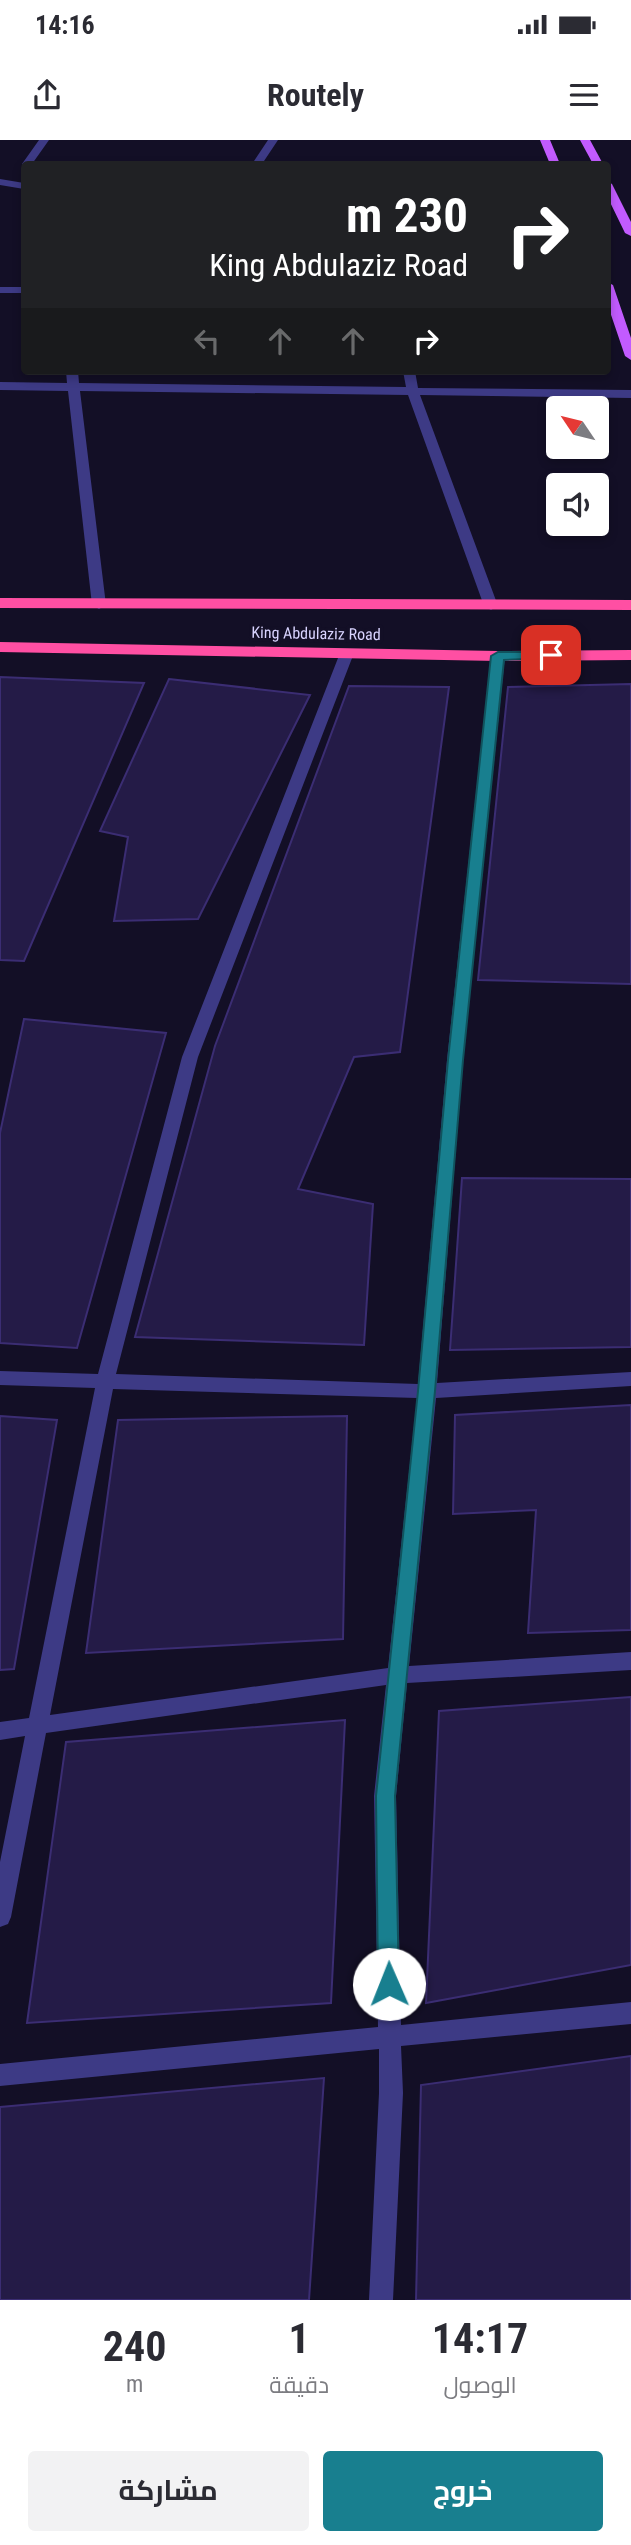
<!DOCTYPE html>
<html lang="ar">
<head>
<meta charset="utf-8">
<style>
	body { margin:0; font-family:"Roboto Condensed",Cairo,sans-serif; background:#f2f2f3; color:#2b2b33; direction:rtl; height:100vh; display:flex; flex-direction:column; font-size:26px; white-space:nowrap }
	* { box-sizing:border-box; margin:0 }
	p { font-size:23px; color:#7c7c81 }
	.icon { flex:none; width:38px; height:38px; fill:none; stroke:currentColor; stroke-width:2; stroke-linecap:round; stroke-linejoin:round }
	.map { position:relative; height:2160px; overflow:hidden; direction:ltr }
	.drawer { display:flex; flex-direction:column; background:#fff; flex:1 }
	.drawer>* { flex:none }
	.banner { position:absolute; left:21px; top:21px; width:590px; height:214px; border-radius:7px; box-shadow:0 4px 10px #0003; direction:rtl; background:#202124; color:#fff; overflow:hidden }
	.needle { width:46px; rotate:305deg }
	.controls { position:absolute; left:546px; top:256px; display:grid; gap:14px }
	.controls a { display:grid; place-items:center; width:63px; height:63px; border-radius:7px; background:#fff; box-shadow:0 4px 10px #0003; font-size:35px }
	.pin { position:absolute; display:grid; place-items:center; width:60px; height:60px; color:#fff; margin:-30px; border-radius:14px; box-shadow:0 4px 10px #0006 }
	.me { position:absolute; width:77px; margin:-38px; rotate:359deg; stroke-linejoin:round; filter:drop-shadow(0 0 5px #0008) }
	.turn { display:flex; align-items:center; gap:24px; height:147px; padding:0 28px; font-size:32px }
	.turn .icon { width:91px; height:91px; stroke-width:2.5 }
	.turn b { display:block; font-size:49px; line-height:60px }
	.lanes { display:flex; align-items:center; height:66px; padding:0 28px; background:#0003; justify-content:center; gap:35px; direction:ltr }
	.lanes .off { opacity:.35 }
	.eta { display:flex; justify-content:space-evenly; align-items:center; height:119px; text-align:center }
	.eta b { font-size:42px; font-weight:700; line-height:49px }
	.action { display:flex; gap:14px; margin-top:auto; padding:14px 28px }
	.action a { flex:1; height:80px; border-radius:7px; background:#187f8f; color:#fff; font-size:28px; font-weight:700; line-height:80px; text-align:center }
	.action a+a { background:#f2f2f3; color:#2b2b33 }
	.status { display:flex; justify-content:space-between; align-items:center; height:49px; padding:0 35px; background:#fff; direction:ltr }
	.status svg { height:19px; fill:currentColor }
	header { display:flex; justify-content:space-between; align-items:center; height:91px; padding:0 28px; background:#fff; font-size:32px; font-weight:700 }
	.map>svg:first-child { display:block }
	.building { fill:#241b47; stroke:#3b2d73; stroke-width:2 }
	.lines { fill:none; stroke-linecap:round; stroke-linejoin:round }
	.minor { fill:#3d3a85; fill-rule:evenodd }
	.major { fill:#c25bff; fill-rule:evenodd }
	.highway { fill:#ff4fa3; fill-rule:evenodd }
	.route { fill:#187f8f; stroke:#10535d; stroke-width:2 }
	.labels { text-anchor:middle; stroke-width:7; stroke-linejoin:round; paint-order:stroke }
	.far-street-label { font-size:16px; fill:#d9d4ff; stroke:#130f26 }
</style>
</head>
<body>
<div class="status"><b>14:16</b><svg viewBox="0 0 49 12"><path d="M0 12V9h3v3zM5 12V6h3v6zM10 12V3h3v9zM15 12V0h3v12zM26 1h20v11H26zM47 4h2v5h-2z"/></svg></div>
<header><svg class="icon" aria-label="menu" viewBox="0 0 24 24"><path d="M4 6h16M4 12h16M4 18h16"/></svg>Routely<svg class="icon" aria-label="share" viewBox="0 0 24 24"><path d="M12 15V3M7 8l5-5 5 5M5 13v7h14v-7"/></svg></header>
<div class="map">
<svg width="631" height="2160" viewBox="0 0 631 2160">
	<rect width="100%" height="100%" fill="#130f26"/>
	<path class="building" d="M0 537 144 543 24 821 0 820Z
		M169 539 310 555 198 779 114 781 128 697 100 691Z
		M631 544V844L478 840 508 547Z
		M349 546 449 547 400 912 354 917 298 1049 373 1064 364 1205 135 1197 215 906Z
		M24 879 166 893 77 1208 0 1203V993Z
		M462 1038 631 1039V1207L450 1210Z
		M631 1265V1490L528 1493 536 1370 453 1374 455 1275Z
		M0 1276 57 1280 14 1529 0 1530Z
		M347 1276 343 1499 86 1513 118 1280Z
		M631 1557V1825L426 1863 439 1571Z
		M345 1580 331 1863 27 1883 66 1602Z
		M631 1916V2160H416L421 1945Z
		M324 1938 309 2160H0V1967Z"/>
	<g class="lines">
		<path class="minor" d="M39 0H49L32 24 23 26 22 24Z
			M268 0H278L262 24H252Z
			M0 39 24 43V49L0 45Z
			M0 147H24V153H0Z
			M66 231H78L79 243 406 247 403 231H415L418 248 631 250V258L420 255 498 466 491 470 484 466 408 255 80 251 106 465 99 469 92 465 68 251 0 250V242L67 243Z
			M347 509 354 513 198 917 116 1234 418 1244 447 920 491 516 498 512 505 516 463 920 437 1243 631 1232V1246L436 1258 409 1526 631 1512V1530L407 1543 396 1656 401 1885 631 1862V1884L401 1906 403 1953 393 2160H369L379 1953V1909L0 1946V1924L378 1887 374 1656 386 1545 46 1593 11 1777 8 1784 0 1787V1722L25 1596 0 1600V1582L29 1578 95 1248 0 1245V1231L98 1234 182 917 340 513ZM113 1249 417 1258 388 1528 50 1575Z"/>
		<path class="major" d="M540 0H550L560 24H550Z
			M580 0H590L603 24H593Z
			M607 41 612 44 631 82V96L625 93 607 56Z
			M607 142 613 145 631 198V220L625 216 607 163Z"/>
		<path class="highway" d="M0 458 631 460V470L0 468Z
			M0 502 498 511 631 510V520L498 521 0 512Z"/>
	</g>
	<path class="route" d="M551 512 557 515 556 518 504 520 463 920 435 1251 395 1656 399 1844 396 1851 389 1854 381 1851 378 1844 376 1656 418 1251 448 920 491 516 498 512Z"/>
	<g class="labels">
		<g class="far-street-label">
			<text transform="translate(316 493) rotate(1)" y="6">King Abdulaziz Road</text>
		</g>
	</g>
</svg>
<div class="controls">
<a><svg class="needle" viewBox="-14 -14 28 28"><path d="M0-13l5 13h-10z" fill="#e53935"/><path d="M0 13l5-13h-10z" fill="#7c7c81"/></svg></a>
<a><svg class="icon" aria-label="sound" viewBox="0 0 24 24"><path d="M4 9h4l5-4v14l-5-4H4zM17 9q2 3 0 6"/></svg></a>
</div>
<div class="pin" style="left:551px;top:515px;background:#d93025"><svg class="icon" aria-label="arrive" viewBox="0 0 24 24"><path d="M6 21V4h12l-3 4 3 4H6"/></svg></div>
<svg class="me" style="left:389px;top:1844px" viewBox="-20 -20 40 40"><circle r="19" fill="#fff"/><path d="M0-13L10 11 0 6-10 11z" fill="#187f8f"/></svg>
<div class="banner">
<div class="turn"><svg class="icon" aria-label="right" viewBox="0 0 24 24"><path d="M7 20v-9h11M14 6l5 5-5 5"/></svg><div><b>230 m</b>King Abdulaziz Road</div></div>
<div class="lanes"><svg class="icon off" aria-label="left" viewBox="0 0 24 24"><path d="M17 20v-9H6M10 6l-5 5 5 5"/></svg><svg class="icon off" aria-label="ahead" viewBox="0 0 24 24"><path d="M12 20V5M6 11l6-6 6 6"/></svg><svg class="icon off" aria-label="ahead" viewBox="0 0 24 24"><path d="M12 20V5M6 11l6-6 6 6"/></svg><svg class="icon" aria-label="right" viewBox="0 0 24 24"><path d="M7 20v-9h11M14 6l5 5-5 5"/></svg></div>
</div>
</div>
<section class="drawer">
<div class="eta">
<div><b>14:17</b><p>الوصول</p></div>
<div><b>1</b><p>دقيقة</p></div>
<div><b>240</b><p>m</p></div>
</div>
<div class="action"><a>خروج</a><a>مشاركة</a></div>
</section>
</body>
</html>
